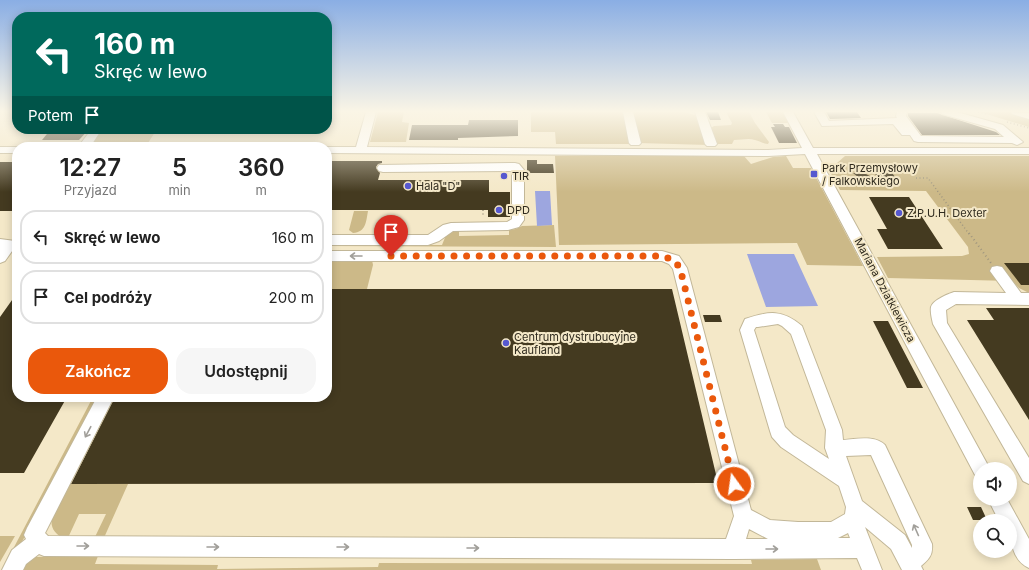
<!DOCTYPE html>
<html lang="pl">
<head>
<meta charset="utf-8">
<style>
	body { margin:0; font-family:Inter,sans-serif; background:#f6f6f6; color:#222; height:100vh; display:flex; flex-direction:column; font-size:15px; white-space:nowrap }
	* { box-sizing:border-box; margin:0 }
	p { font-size:13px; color:#767676 }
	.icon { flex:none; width:22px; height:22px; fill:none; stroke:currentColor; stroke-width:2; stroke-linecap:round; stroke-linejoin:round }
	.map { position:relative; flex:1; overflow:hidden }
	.side { position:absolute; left:12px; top:142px; width:320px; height:260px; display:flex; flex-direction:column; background:#fff; border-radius:16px; box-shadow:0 2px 10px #0003 }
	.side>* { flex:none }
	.top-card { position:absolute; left:12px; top:12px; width:320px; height:122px; border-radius:16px; box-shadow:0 2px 10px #0003; background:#00695c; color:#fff; overflow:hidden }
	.fabs { position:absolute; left:973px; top:462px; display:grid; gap:8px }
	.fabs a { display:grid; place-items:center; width:44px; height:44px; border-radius:50%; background:#fff; box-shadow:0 2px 10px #0003; font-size:20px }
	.pin { position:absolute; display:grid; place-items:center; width:34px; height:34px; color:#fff; margin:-41px -17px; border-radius:50% 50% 50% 0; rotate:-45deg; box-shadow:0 0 4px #0007 }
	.pin .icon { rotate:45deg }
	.me { position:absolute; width:44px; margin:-22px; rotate:346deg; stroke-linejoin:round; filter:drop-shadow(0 0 3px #0008) }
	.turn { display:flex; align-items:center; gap:14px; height:84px; padding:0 16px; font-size:18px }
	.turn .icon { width:52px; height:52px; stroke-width:2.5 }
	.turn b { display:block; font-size:28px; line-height:34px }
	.then { display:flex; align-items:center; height:38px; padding:0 16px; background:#0003; gap:8px; font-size:15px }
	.eta { display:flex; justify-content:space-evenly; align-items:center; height:68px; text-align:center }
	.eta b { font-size:24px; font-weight:600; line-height:28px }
	.button { display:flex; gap:8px; margin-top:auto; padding:8px 16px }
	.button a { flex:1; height:46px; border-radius:16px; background:#ea580c; color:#fff; font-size:16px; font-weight:600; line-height:46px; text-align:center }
	.button a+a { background:#f6f6f6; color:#222 }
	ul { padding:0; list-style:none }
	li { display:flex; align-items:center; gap:12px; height:54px; margin:0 8px 6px; padding:0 8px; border:2px solid #e0e0e0; border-radius:16px }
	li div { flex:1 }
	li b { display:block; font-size:15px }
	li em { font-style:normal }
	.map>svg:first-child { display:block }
	.green { fill:#ccb988 }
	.water { fill:#9da6df }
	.building { fill:#443a20 }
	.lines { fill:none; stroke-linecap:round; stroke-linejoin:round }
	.minor-casing { stroke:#c2b798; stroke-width:2 }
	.path-far1 { stroke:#9f967f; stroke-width:1.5; stroke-dasharray:1 2.5; stroke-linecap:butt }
	.path { stroke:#9f967f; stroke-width:2; stroke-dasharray:1 3; stroke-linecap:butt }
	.minor { fill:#fff; fill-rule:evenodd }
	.oneway { stroke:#a19f9a }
	.route { stroke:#ea580c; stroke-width:7; stroke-dasharray:0 12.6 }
	.poi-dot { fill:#5658cf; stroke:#f4e8c8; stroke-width:1.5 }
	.labels { text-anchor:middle; stroke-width:4; stroke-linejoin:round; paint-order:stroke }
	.poi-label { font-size:11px; fill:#2f2a1e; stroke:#f4e8c8; text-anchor:start }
	.street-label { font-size:11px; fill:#2f2a1e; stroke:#f4e8c8 }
</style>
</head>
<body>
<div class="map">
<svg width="1029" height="570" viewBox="0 0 1029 570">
	<rect width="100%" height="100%" fill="#f4e8c8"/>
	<path class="green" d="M378 112H404L402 122 409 123 406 142H370Z
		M531 112H626L633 144H556L555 132H531Z
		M631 112H685L698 116 709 145 638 143Z
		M726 112H749L755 123 769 142 768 144C763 144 760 141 755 140 749 138 741 140 734 140L732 144H716L709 129 714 126 731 125 732 123Z
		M766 112H782L789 123H772Z
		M980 112H1009L1029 118V127Z
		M100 129H157L148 143 88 144Z
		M743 155 751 164 773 157 786 156 793 168H811L863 266 807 265 797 243 559 245 555 156Z
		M845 156H1029V293L1019 288 1012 281 888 278 877 257 962 256 969 254 968 247 926 191 840 190 829 170Z
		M354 211H368C366 222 366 232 353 233L349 230Z
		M554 225 556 247 327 246V245H442L446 235 451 232 459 230V236L509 235V230L516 229 522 226Z
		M372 260 373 265 367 289H327L328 261Z
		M93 397H99L7 570H2Z
		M68 484H128L103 540 94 539 106 514H79L67 540C37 528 58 504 68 484Z
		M0 536H15L0 562Z
		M98 556 95 564 218 565 217 569 378 567 379 563 752 564 751 560 817 559 821 570H17L34 557Z"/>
	<path class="water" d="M535 191H550L552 225 537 226Z
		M747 254H794L818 306 766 307Z"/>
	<path class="building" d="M706 112H718L721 120H710Z
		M826 112H857L861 118 830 119Z
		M908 113H937L996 132 1000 135H922L908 116Z
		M469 120H518V136L458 138V140H409L412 125H468Z
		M773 124H783L785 127H789L797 143H779L771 127H775Z
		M51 129H89L79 140H42Z
		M527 160H537V164H553L554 173H527Z
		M327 161H382V163L378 164 376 167 380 173 378 180H489V192H510V217H488V210H327Z
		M0 162H17V211H0Z
		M853 173 866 174 883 183 863 181Z
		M892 173 896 178 894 181 890 182 883 180 875 174Z
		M869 197H909L943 249H888L877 229H887Z
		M1004 263H1029V285H1021Z
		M327 289H672L718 483 71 484 115 397H327Z
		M17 293V397H67L24 473H0V317Z
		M986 308H1029V420L967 320H994Z
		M703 315H720L722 322H705Z
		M873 321H888L923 388H907Z
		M967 507H981L987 520H973Z"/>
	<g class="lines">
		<defs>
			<path id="minor" d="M366 112H376L367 147 768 150 802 148 783 112H793L813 148H1029V154H817L990 469H980V477L975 475 805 154 768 156 327 153V147H325H356Z
				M623 112H633L641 143 639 145H631L629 143Z
				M695 112H705L717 144 715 146H707L705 144Z
				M814 112H824L829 121 897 118 896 116 897 112H907L906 116 921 136 1004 137 995 129 942 114 941 112H957L1003 125 1023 142 1017 145 1012 143 918 142 914 141 910 135H902L893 124 822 126Z
				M1011 112 1029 113V119L1012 114Z
				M96 129 100 132 90 147H78L91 130Z
				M0 147H19H17V153H0Z
				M515 163 519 164 524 170V220L519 227 508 230 453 231 439 241 428 245H327V235H428L443 225 451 223 507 222 512 219V171L383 172 379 171 377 168 379 165Z
				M0 239 15 241 17 244 5 261 0 263Z
				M327 251H662L679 256 687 268 751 510 770 520 798 522H831L845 514 846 507 839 486 781 447 772 437 770 431 740 330 745 319C769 311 782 309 802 326L842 430 843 440C856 439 875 435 885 445L932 544C933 555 929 559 921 566L923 570H902L891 549 865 527 882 570H862L857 558 733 559 44 556 39 554 26 564 23 570H2L12 550 26 539 24 535 27 528 97 397H114L45 533 48 536 726 539 734 516 673 269 669 264 662 261H327ZM778 324 782 326 791 334 826 430 825 448 829 459 793 435 785 427 754 330 756 327H758ZM871 455 912 545V548L905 535 862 501 846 456ZM749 529 768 539H773H746ZM848 533 850 538H838Z
				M997 266 1002 267 1021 293H1029V305L956 304 946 310 947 323 1029 458V484L1023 481 933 324C932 319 930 312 931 307 933 300 948 294 954 292L1006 293 990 271 992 267Z
				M988 499H1007L1029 539V568C1011 560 1010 538 1010 521H999Z"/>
		</defs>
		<use href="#minor" class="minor-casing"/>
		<path class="path-far1" d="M978 112 986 114
			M1007 122 1029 128
			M916 178H928L969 234
			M483 210V217"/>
		<path class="path" d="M969 233 991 263"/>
		<use href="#minor" class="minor"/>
	</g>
	<defs><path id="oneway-shaft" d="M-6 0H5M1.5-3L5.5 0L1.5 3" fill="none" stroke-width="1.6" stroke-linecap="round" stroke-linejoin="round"/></defs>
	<g class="oneway">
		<use href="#oneway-shaft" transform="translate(356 256) rotate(-180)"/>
		<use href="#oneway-shaft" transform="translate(88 432) rotate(118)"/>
		<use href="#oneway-shaft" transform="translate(916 530) rotate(-114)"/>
		<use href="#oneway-shaft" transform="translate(83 546)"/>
		<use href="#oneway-shaft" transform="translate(213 547)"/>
		<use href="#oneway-shaft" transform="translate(343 547)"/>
		<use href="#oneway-shaft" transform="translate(473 548)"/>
		<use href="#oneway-shaft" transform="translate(772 549)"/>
	</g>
	<linearGradient id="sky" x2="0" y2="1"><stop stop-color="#8aaee4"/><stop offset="0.58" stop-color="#faf5e6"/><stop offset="1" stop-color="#faf5e6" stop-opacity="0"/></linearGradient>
	<rect width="1029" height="192" fill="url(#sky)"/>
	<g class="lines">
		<path class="route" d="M391 256H662L674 260 680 268 734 484"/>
	</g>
	<g class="poi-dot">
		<rect x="810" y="170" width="8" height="8" rx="2"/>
		<circle cx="504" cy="176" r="4"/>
		<circle cx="408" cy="186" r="4"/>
		<circle cx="499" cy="210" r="4"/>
		<circle cx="899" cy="213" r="4"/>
		<circle cx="506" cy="343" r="4"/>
	</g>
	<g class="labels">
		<g class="poi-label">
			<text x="822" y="172">Park Przemysłowy<tspan x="822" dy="13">/ Falkowskiego</tspan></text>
			<text x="512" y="180">TIR</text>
			<text x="416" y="190">Hala "D"</text>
			<text x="507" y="214">DPD</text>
			<text x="907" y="217">Z.P.U.H. Dexter</text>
			<text x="514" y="341">Centrum dystrubucyjne<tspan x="514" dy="13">Kaufland</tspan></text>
		</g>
		<g class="street-label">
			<text transform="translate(885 290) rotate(62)" y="4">Mariana Dziatkiewicza</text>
		</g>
	</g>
</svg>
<div class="fabs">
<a><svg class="icon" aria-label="sound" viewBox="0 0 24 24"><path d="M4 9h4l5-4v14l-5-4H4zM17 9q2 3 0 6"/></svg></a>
<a><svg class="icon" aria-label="search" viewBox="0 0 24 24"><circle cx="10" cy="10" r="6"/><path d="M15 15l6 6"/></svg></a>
</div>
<div class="pin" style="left:391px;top:256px;background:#d93025"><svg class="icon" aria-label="arrive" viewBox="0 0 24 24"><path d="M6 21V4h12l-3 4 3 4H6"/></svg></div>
<svg class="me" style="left:734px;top:484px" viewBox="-20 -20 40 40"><circle r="17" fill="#ea580c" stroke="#fff" stroke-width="3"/><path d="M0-11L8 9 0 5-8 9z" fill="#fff"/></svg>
<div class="top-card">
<div class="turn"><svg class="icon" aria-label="left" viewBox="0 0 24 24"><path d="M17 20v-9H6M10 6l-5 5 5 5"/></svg><div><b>160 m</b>Skręć w lewo</div></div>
<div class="then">Potem<svg class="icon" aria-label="arrive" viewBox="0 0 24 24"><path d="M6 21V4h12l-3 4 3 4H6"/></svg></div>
</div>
<section class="side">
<div class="eta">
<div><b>12:27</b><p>Przyjazd</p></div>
<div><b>5</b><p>min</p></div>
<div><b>360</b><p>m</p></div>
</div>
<ul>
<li><svg class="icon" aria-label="left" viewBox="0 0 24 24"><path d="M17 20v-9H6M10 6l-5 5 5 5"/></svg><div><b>Skręć w lewo</b></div><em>160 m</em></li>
<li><svg class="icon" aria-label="arrive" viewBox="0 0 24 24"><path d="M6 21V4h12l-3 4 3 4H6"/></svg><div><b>Cel podróży</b></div><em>200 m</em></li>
</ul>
<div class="button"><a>Zakończ</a><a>Udostępnij</a></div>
</section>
</div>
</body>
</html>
